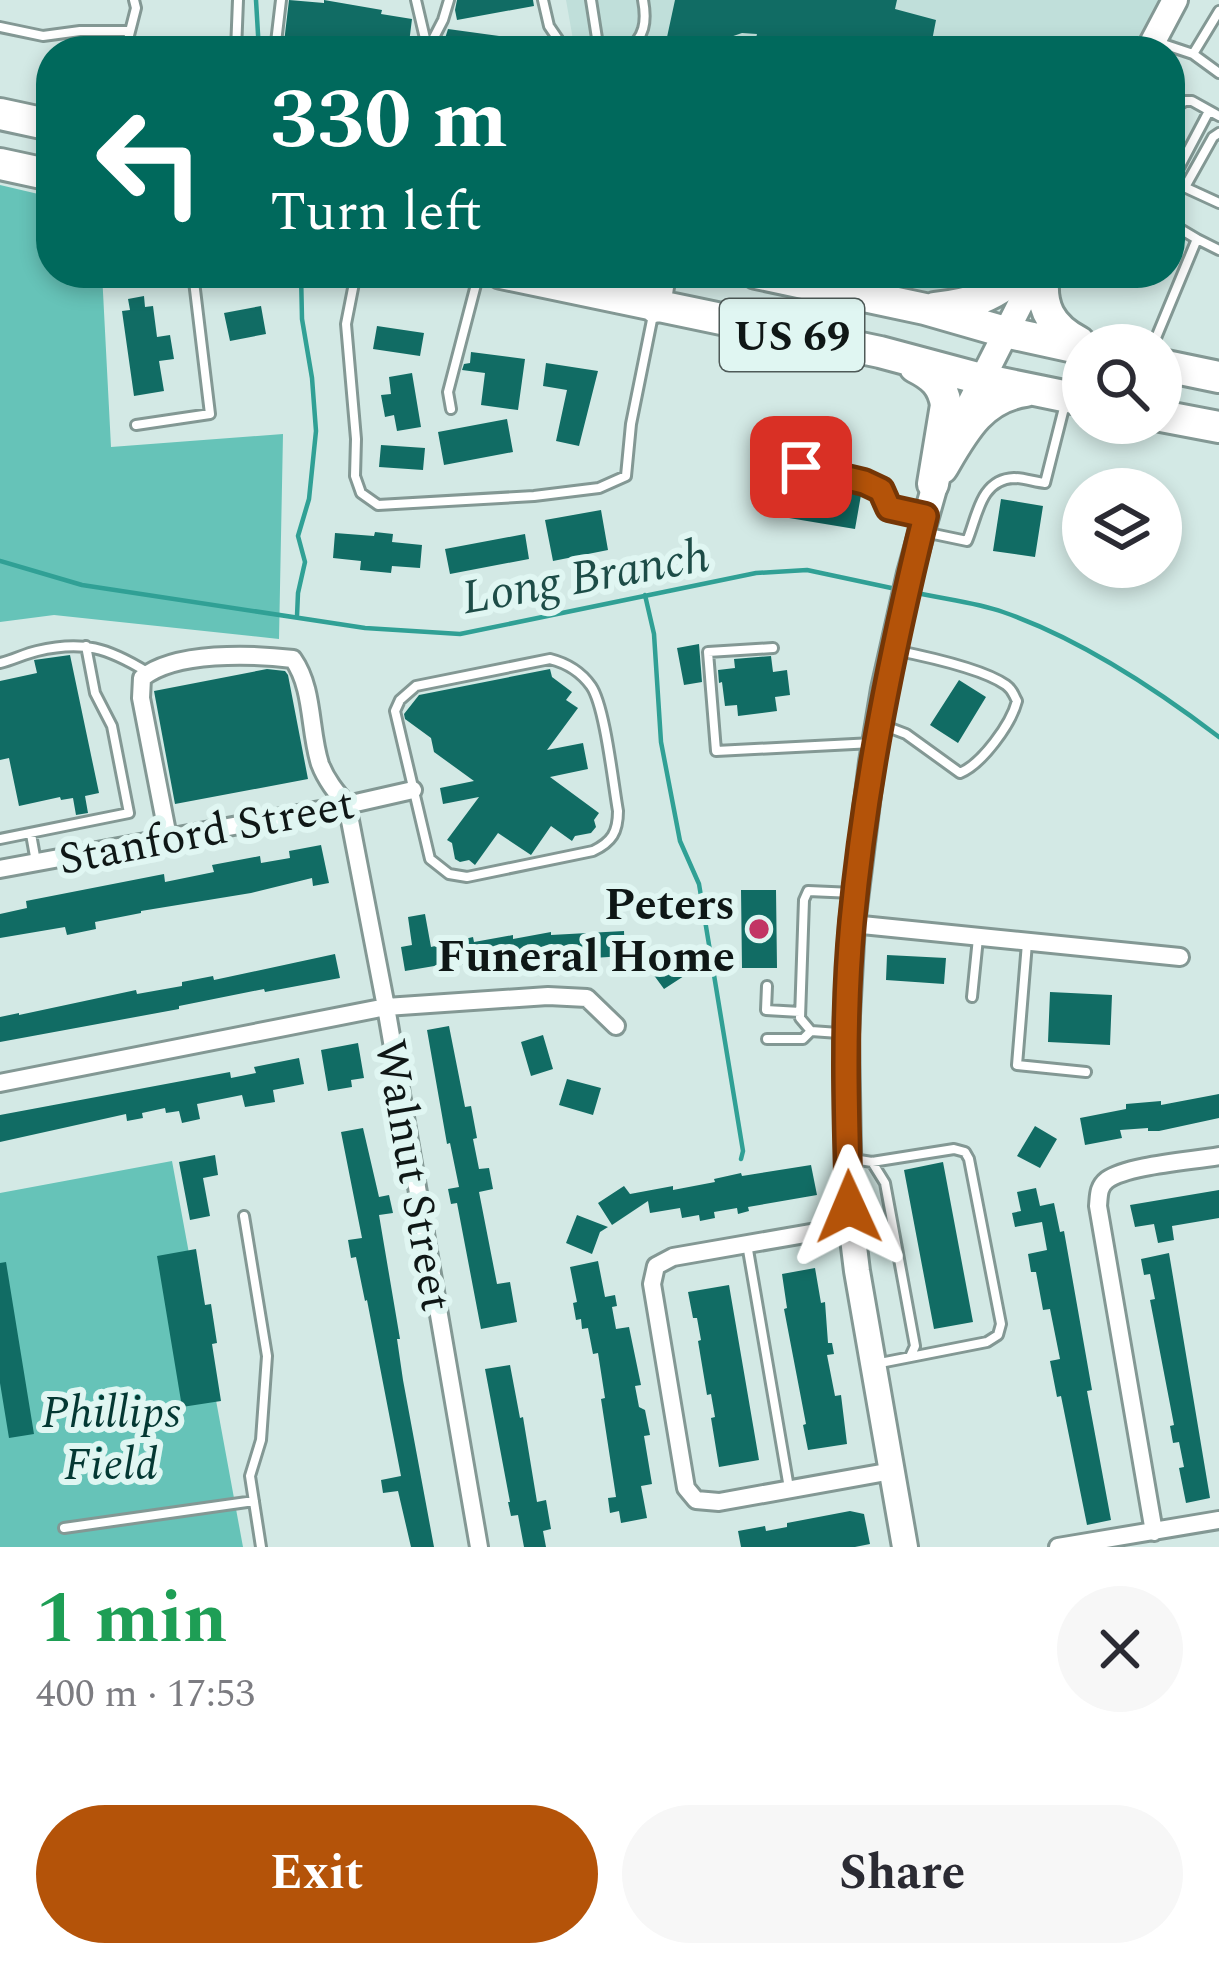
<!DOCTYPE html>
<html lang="en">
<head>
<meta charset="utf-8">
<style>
	body { margin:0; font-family:Spectral,serif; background:#f7f7f7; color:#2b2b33; height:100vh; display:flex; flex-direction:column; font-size:45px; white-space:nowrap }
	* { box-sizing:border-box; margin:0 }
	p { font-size:39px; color:#7c7c81 }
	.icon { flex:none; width:66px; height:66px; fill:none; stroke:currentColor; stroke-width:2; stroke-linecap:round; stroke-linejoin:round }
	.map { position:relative; height:1547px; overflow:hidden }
	.details { display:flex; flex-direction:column; background:#fff; flex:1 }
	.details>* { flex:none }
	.banner { position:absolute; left:36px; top:36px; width:1149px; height:252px; border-radius:48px; box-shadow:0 6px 18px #0003; background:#00695c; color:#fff; overflow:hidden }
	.controls { position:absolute; left:1062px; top:324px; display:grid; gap:24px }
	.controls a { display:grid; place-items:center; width:120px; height:120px; border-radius:50%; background:#fff; box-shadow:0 6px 18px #0003; font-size:60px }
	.pin { position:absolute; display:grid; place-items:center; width:102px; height:102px; color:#fff; margin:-51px; border-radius:24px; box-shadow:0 6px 18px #0006 }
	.me { position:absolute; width:132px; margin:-66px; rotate:359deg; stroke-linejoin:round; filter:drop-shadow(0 0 9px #0008) }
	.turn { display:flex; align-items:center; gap:42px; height:252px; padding:0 36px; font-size:54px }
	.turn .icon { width:156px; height:156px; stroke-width:2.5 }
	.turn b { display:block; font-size:84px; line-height:102px }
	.round { display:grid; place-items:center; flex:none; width:126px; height:126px; border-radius:63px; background:#f7f7f7 }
	.headline { display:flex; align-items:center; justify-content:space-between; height:204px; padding:0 36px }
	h1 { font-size:72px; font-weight:700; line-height:90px; color:#1e9e55 }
	.button { display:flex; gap:24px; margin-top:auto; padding:24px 36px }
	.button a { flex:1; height:138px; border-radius:72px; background:#b45309; color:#fff; font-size:48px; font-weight:700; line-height:138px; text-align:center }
	.button a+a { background:#f7f7f7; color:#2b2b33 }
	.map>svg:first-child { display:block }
	.built { fill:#c0dfda }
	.green { fill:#66c3b8 }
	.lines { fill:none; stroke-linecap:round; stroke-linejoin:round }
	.stream { stroke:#30a095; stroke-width:4.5 }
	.building { fill:#116c64 }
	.lane-casing { stroke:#839894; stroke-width:14 }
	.street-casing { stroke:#839894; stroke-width:22 }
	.secondary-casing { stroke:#839894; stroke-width:30 }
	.highway-casing { stroke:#839894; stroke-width:36 }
	.lane { stroke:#fff; stroke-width:8 }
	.street { stroke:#fff; stroke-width:16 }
	.secondary { stroke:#fff; stroke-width:24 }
	.highway { stroke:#fff; stroke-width:30 }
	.route-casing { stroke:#753606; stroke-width:30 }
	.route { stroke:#b45309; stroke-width:21 }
	.poi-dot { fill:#c23564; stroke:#e0f6f2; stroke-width:4.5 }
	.labels { text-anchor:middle; stroke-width:12; stroke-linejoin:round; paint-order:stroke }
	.shield { fill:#e0f6f2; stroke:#4e5a58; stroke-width:3 }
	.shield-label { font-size:42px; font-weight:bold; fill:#0f1716 }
	.street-label { font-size:45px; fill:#0f1716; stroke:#e0f6f2 }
	.poi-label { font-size:45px; font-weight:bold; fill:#0f1716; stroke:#e0f6f2; text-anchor:end }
	.park-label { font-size:45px; font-style:italic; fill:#043833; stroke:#e0f6f2 }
	.water-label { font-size:48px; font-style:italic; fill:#1d4c47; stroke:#e0f6f2 }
</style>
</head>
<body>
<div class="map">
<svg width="1219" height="1547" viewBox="0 0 1219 1547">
	<rect width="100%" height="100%" fill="#d3e9e5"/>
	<path class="built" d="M566 0H1158L1131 51H575Z
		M841 273H1010L959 298Z"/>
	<path class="green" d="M0 185 51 197V273H102L111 447 283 434 279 639 54 615 0 622Z
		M172 1161 243 1547H0V1193Z"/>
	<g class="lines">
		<path class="stream" d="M256 0 259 51
			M0 561 82 585 365 628 460 634 756 573 807 570 896 589
			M913 592C942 599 975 602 1003 612 1078 638 1156 689 1219 737
			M645 595 654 634 661 742 680 841 699 884 743 1151 741 1159
			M297 616 298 593 305 562 298 536 309 499 316 431 312 378 302 319 301 273"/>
	</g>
	<path class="building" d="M289 0 324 3V0L382 10 381 14 412 19 408 51H283Z
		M457 0H533L534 6 457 20 455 10Z
		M675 0H897L895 9 936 20 930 51H795L772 43 771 51H753L757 34 742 33 716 42 708 51H664Z
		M448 29 535 41 533 51H441Z
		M144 296 145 307 153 306 157 337 170 335 174 359 159 361 164 391 134 396 122 311 130 310 128 299Z
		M261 306 266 334 230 341 224 313Z
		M377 326 424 333 420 356 373 349Z
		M471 352 525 359 518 410 481 405 485 373 462 370 464 364 470 363Z
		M546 363 598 371 579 446 556 441 567 390 543 386Z
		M412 373 421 427 397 431 394 415 385 417 381 395 391 394 389 377Z
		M507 419 513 452 444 465 438 432Z
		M381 445 425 448 423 470 379 467Z
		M794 485 861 495 855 529 789 518Z
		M1001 499 1043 506 1035 557 993 551Z
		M601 510 608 550 553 561 545 520Z
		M375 532 393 534 392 542 422 545 420 568 392 566 391 573 360 570 361 561 333 558 335 533 374 536Z
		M525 534 529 559 450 574 445 549Z
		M699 644 702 682 684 685 677 648Z
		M70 655 99 793 85 796 88 813 76 815 73 798 61 800 60 797 19 806 9 758 0 760V681L37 673 34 660Z
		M771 656 773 672 787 670 790 695 775 697 777 711 738 716 737 705 725 706 722 682 719 683 718 670 735 668 734 659Z
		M267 669 285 671 288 675 308 779 175 804 154 691Z
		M550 669 552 677 572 692 566 700 578 708 547 750 583 743 588 769 550 777 599 813 594 820 596 827 591 833 575 836 572 841 551 826 531 855 498 833 475 865 469 860 460 862 455 859 452 843 447 840 479 797 443 804 440 788 474 781 434 752 431 738 405 719 404 714 419 695Z
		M959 680 986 697 958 743 930 725Z
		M321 845 329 883 313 886 312 878 251 893 141 911V913L95 922 96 929 67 935 65 927 0 938V914L27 908 26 901 164 874 165 882 214 872 212 865 260 856 261 863 290 858 289 851Z
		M741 890H776L777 968H742Z
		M425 914 431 947 473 937 474 942 513 935V939L551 932V935L624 931 625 956 560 960V954L487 966 486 959 447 968 446 964 405 971 401 947 412 945 408 917Z
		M665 949 684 976 664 989 645 963Z
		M335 954 340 978 265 992 264 989 179 1006V1009L0 1042V1017L19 1013V1015L136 990 137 994 182 986V982L213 976 214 980Z
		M887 955 946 958 944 984 886 980Z
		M1050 992 1112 995 1110 1045 1048 1042Z
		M449 1026 465 1107 471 1106 477 1138 473 1139 479 1169 489 1168 493 1189 479 1192 497 1284 510 1282 517 1322 481 1329 457 1203 451 1204 448 1189 459 1187 450 1143 447 1144 427 1030Z
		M543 1035 553 1069 531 1076 521 1042Z
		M358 1043 364 1078 351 1080 352 1087 328 1091 321 1050Z
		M299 1058 304 1084 273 1090 275 1102 245 1107 242 1095 197 1104 200 1119 182 1123 179 1111 166 1113 165 1108 142 1113 143 1118 127 1121 126 1114 0 1142V1115L230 1072 231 1078 256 1073 254 1067Z
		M567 1079 601 1088 593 1115 559 1105Z
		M1219 1094V1118L1159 1131H1148V1128L1120 1130 1122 1138 1085 1145 1080 1118 1126 1109V1104L1161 1101V1105Z
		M1035 1126 1057 1139 1040 1168 1017 1156Z
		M363 1128 379 1197 389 1195 393 1213 379 1215 400 1339H397L403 1380 434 1547H411L398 1491 383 1493 381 1480 401 1476 367 1300 365 1301 356 1257 351 1258 348 1240 362 1238 341 1132Z
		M215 1155 218 1175 203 1178 210 1216 190 1220 179 1162Z
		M943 1162 973 1322 934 1329 904 1170Z
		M811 1165 817 1195 748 1207 749 1211 738 1214 737 1208 714 1212 715 1218 700 1221 699 1215 682 1218 680 1208 650 1213 648 1201 612 1225 598 1203 624 1186 630 1194 673 1186V1190L715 1182 714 1179 741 1173 742 1176Z
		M1036 1188 1040 1206 1054 1203 1060 1232 1064 1231 1092 1390 1087 1391 1111 1520 1087 1525 1061 1396 1057 1397 1050 1361 1060 1359 1050 1309 1043 1310 1036 1272H1031L1028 1254 1047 1250 1042 1222 1015 1227 1012 1213 1021 1211 1017 1192Z
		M1219 1190V1218L1172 1226 1174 1240 1158 1243 1154 1224 1135 1227 1130 1205Z
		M577 1215 608 1227 600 1232 592 1254 566 1243Z
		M196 1249 205 1305 211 1304 217 1343 212 1344 221 1401 182 1407 157 1256Z
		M1169 1253 1210 1498 1186 1503 1179 1468 1184 1467 1179 1442 1173 1443 1170 1426 1174 1425 1150 1300 1155 1299 1150 1274 1144 1275 1141 1259Z
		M598 1261 605 1297 615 1295 617 1306 612 1307 616 1329 629 1327 641 1385 635 1386 639 1407 645 1410 650 1435 644 1436 652 1484 641 1486 647 1518 621 1523 619 1511 610 1513 608 1498 616 1497 601 1399 605 1398 598 1353 593 1354 588 1328 582 1329 581 1319 576 1320 573 1303 577 1302 570 1267Z
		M6 1262 34 1434 9 1438 0 1383V1263Z
		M815 1268 821 1303 825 1302 828 1343H832L834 1354 827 1355 835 1396 841 1395 847 1444 808 1450 803 1425 806 1424 784 1309 787 1308 782 1274Z
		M729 1285 759 1460 719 1467 711 1418 715 1417 711 1394 707 1395 698 1341 701 1340 697 1318H693L688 1292Z
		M510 1365 520 1418 523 1417 537 1502 546 1500 551 1529 543 1531 546 1547H524L518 1515 511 1516 508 1502H510L485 1369Z
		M850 1511 864 1514 870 1544 855 1547H741L738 1531 765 1526 766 1531 787 1527V1523Z"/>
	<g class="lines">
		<defs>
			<path id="lane" d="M416 0 427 47
				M543 0 549 26 566 51
				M591 0 599 51
				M0 27 43 36 80 31H129
				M1160 43 1193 54 1219 73
				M125 51 136 8 134 0
				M236 51 238 0
				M275 51 281 0
				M427 51 443 20 449 0
				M626 51C645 38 647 21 643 0
				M1193 54 1219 11
				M1170 121 1179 105 1185 101H1192L1219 116
				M1172 181 1209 111
				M1182 186 1219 203
				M1185 187 1213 137 1219 133
				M1197 239 1219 250
				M356 273 346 324 356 439 355 476 361 493 378 505 534 496 599 488 626 476 631 424 653 315
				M1153 345 1197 239 1170 223
				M451 409 448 392 479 273
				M136 425 210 414 193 273
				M770 460 864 482 881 491 889 508 923 516
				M924 532 967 541C977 518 980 479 1014 478 1024 478 1035 482 1045 483L1065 404
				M773 648 708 652 716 751 873 743
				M550 659C566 663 581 672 591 686 605 706 613 783 618 811 618 832 612 842 593 851L467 877 449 874 430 859 395 711 400 700 416 686Z
				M0 663C13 660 24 654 37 651 83 640 108 648 147 672
				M885 726 906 734 960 773C982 764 1011 724 1017 701 1013 694 1013 690 1006 685 982 668 924 656 894 650
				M31 834 36 862
				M0 839 129 813 112 726 95 693 86 646
				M1027 943 1017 1065 1086 1072
				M767 986 766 1010 800 1012
				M972 997 978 938
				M839 1033 811 1031 800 1018 804 900 808 891 854 893
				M767 1039H803L811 1031
				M853 1159 872 1162 954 1149 965 1152 969 1159 1001 1324 998 1335 987 1342 875 1364
				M872 1162 885 1183 915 1346 910 1357
				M244 1216 267 1356 261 1440 250 1476 261 1547
				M747 1244 789 1488
				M64 1528 254 1501"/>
			<path id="street" d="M168 837 141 698 142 678C175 651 252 654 293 659 314 689 309 730 320 764 326 780 336 792 347 805L386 1007 479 1547
				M0 869 347 805 413 790
				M852 924 1180 957
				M0 1083 386 1007 548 996 587 998 616 1026
				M851 1226 673 1257 656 1266 652 1284 686 1488 696 1500 719 1502 892 1471
				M1154 1532 1098 1206C1099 1196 1098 1187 1107 1180 1128 1165 1192 1161 1219 1156
				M1058 1547 1219 1520"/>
			<path id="secondary" d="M1148 51 1175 0
				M957 429 1036 273
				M905 1547 857 1271 849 1206 846 1034 852 924 872 762 884 689 910 573 939 471"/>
			<path id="highway" d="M0 114 51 125
				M0 164 51 175
				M501 273 880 352 981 379 1083 400
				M756 273 925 309 1005 332 1083 349
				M1044 273C1039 306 1050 327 1079 342
				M655 307 660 273
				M935 308C972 304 992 297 1021 273
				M1161 365 1219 377
				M915 367C933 376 943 385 946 405L933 484
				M1161 416 1219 427
				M942 468C963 432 981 397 1026 391"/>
		</defs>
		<use href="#lane" class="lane-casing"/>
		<use href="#street" class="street-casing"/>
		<use href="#secondary" class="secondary-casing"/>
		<use href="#highway" class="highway-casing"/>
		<use href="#lane" class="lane"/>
		<use href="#street" class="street"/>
		<use href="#secondary" class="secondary"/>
		<use href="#highway" class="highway"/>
	</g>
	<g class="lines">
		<defs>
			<path id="route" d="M801 467 864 482 881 490 889 508 925 516C892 651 865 784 852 922 843 1017 846 1112 849 1207"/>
		</defs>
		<use href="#route" class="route-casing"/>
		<use href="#route" class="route"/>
	</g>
	<circle class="poi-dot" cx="759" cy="929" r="12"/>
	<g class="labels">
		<rect class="shield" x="720" y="299" width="144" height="72" rx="9"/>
		<g class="shield-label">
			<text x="792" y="350">US 69</text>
		</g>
		<g class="street-label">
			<text transform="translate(206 830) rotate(-11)" y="16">Stanford Street</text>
			<text transform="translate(415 1175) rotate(80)" y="16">Walnut Street</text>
		</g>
		<g class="poi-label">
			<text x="735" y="919">Peters<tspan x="735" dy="52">Funeral Home</tspan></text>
		</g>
		<g class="park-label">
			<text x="111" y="1427">Phillips<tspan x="111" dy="52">Field</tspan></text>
		</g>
		<g class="water-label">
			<text transform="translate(585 575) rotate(-10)" y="17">Long Branch</text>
		</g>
	</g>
</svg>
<div class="controls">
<a><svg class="icon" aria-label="search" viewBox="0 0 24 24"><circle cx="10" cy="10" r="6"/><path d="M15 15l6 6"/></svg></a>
<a><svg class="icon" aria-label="layers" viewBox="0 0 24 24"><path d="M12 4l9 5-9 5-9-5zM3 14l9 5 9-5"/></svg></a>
</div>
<div class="pin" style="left:801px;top:467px;background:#d93025"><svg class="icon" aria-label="arrive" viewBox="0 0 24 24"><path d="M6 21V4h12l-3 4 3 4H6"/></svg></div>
<svg class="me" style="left:849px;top:1207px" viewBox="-20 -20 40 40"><path d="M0-17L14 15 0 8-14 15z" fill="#b45309" stroke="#fff" stroke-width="4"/></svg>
<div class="banner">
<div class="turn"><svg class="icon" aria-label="left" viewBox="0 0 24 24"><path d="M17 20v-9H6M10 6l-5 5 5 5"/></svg><div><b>330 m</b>Turn left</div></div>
</div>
</div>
<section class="details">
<div class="headline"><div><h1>1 min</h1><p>400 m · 17:53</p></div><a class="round"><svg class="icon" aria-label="close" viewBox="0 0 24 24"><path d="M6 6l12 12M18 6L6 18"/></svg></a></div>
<div class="button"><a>Exit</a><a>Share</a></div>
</section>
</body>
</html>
